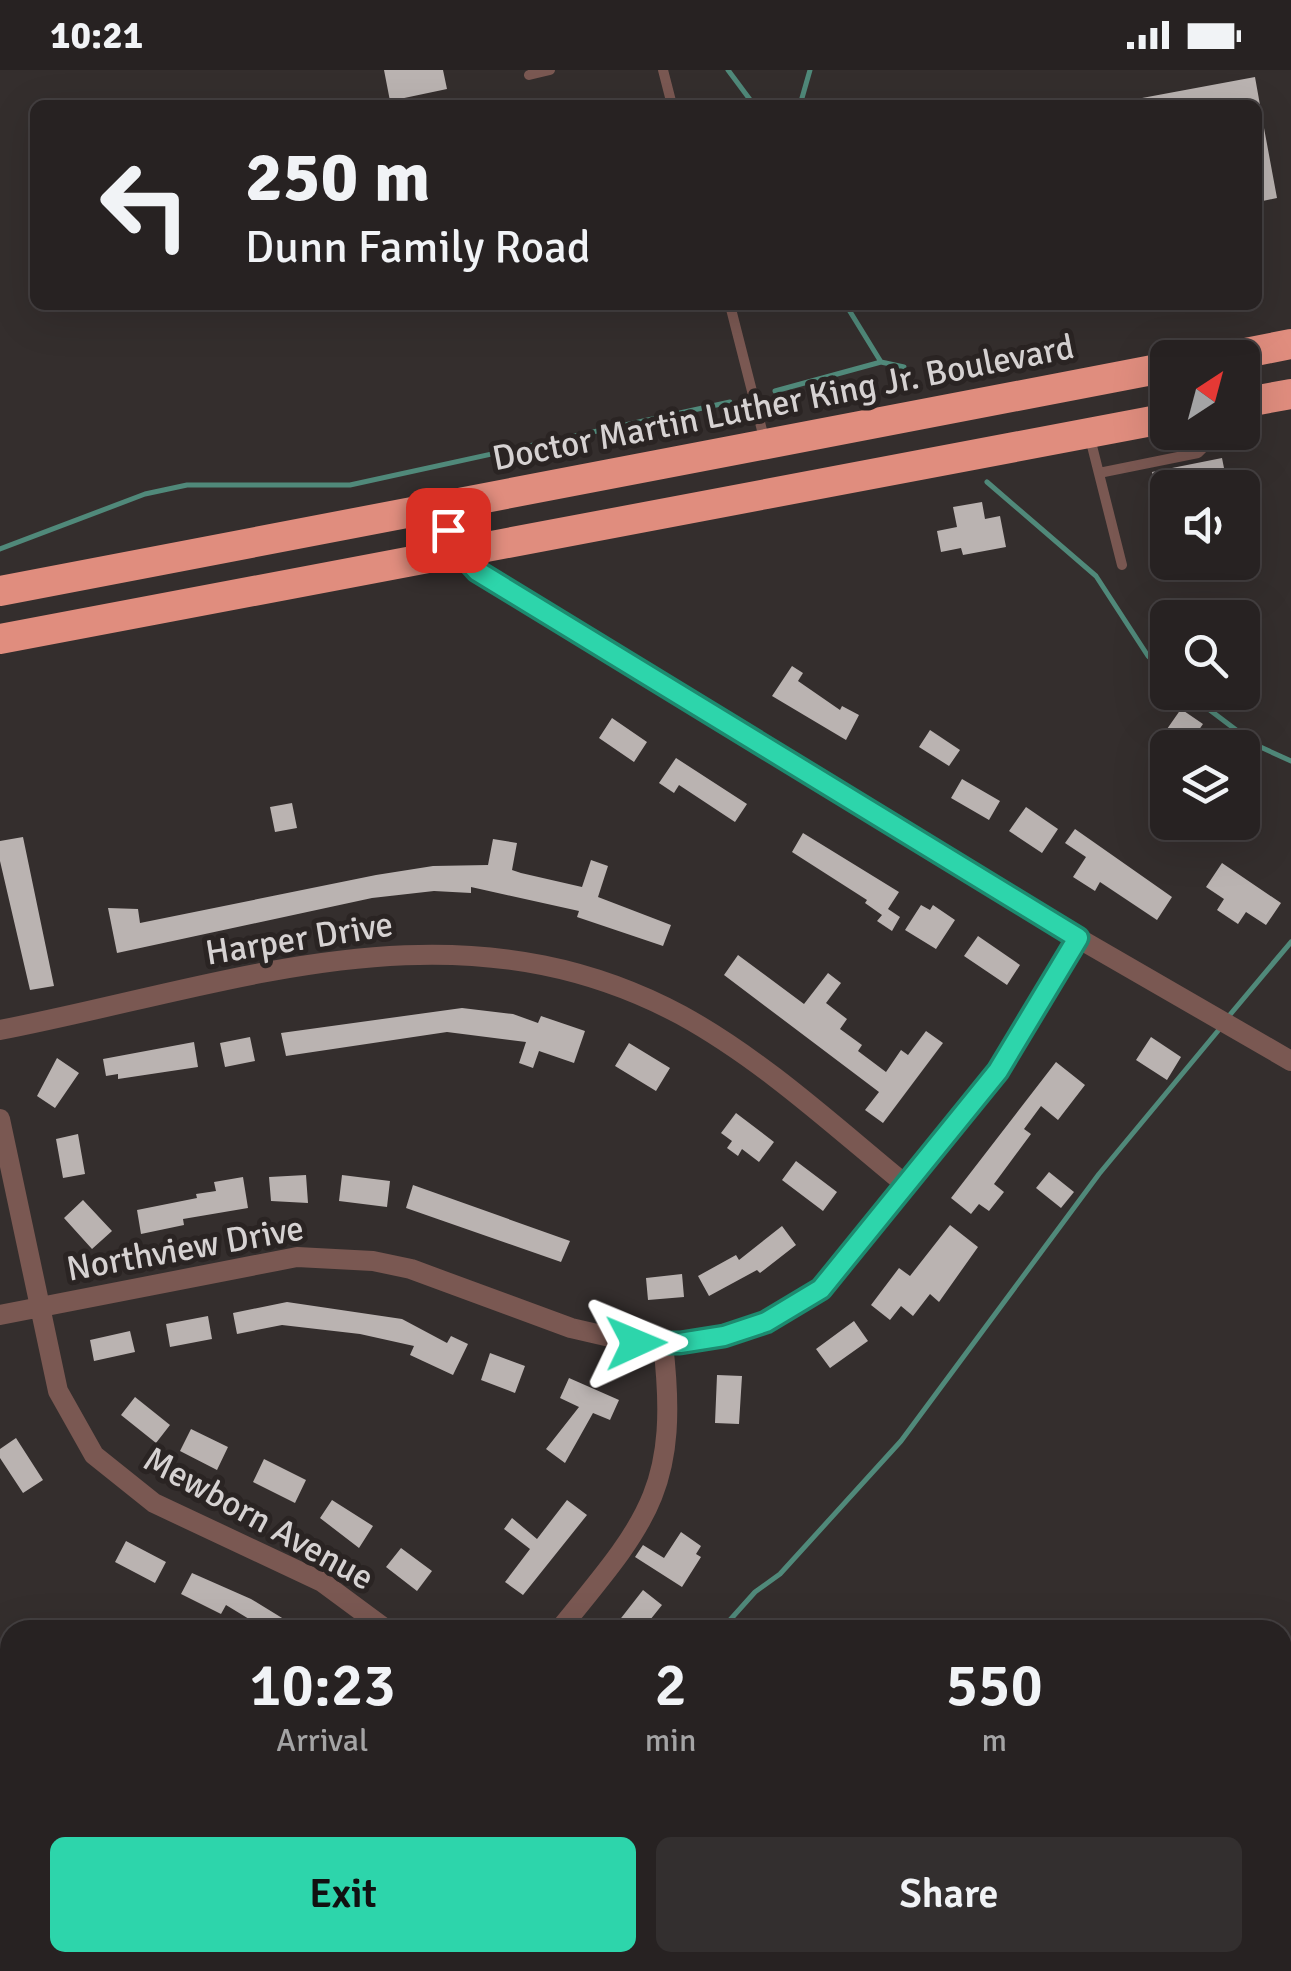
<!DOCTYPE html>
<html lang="en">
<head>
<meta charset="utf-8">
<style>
	body { margin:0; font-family:Signika,sans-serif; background:#332f2f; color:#f1f3f6; height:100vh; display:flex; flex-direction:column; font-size:38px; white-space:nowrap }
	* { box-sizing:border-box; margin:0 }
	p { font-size:32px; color:#a4a4a5 }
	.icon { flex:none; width:55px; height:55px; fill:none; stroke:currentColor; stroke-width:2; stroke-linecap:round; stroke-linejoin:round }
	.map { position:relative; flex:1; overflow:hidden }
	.side { position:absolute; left:0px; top:1550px; width:1292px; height:352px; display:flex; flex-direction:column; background:#272222; border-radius:30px 30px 0 0; box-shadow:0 10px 40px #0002,0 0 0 2px #433f40 }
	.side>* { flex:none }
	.top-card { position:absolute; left:30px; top:30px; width:1232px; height:210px; border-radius:15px; box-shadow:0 10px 40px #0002,0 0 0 2px #433f40; background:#272222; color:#f1f3f6; overflow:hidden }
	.needle { width:65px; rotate:36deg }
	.buttons { position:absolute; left:1150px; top:270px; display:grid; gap:20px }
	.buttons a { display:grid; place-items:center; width:110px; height:110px; border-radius:15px; background:#272222; box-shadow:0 10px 40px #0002,0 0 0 2px #433f40; font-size:50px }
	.pin { position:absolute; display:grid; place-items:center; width:85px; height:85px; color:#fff; margin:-42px; border-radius:20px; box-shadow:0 5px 15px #0006 }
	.me { position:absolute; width:110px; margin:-55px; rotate:89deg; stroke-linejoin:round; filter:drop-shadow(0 0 8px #0008) }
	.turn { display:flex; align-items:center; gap:35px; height:210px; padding:0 50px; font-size:45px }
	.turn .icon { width:130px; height:130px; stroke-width:2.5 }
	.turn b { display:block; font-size:70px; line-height:85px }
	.eta { display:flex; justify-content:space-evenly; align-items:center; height:170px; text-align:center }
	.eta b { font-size:60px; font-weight:600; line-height:70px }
	.primary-button { display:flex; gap:20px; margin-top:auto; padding:20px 50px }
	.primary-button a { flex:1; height:115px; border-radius:15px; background:#2dd5ab; color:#111; font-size:40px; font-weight:600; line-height:115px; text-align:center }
	.primary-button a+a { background:#332f2f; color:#f1f3f6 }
	.status { display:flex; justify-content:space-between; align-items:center; height:70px; padding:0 50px; background:#272222; direction:ltr }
	.status svg { height:28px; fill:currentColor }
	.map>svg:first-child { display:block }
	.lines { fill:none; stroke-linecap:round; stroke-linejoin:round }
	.stream { stroke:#50897a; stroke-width:5 }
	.building { fill:#bab3b1 }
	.lane { stroke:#7a5852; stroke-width:10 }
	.street { stroke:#7a5852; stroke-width:20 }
	.highway { stroke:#e08d7e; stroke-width:30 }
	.route-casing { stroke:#1d8a6f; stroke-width:25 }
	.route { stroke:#2dd5ab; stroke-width:18 }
	.labels { text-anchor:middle; stroke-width:10; stroke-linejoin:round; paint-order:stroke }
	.street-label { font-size:35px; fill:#d6d2d2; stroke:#2a2423 }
</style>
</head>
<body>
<div class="status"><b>10:21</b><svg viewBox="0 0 49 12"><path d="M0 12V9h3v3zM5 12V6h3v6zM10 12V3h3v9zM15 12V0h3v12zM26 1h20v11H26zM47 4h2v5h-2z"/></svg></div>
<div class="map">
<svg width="1291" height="1901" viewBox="0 0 1291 1901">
	<rect width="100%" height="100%" fill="#342e2d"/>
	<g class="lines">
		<path class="stream" d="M728 0 754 35
			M800 35 810 0
			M846 235 881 292 904 297
			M775 321 881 292
			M987 412 1096 506 1148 586 1168 605
			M0 479 145 424 187 415H350L730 332
			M1186 622 1256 675 1291 691
			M1228 947 1291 872
			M721 1560 755 1522 780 1504 901 1371 1099 1104 1222 956
			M391 1901 399 1892"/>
	</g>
	<path class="building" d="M384 0H443L447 19 390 31Z
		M1255 7 1260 35H1143L1142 28Z
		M1258 58H1264L1277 128 1258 132Z
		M1222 388 1228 418H1168V446H1161L1152 402Z
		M982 432 985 449 1000 446 1006 477 963 485 961 478 941 482 937 461 957 457 953 437Z
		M792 596 803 603 798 611 840 640 842 636 859 645 846 670 772 626Z
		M1181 639 1203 654 1189 674 1167 659Z
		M612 648 647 672 634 692 599 668Z
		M930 660 960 680 949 696 919 677Z
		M676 688 747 734 735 752 679 715 674 723 659 713Z
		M962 709 1000 731 989 750 951 728Z
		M292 733 297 758 275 762 270 737Z
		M1026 737 1058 759 1042 783 1009 761Z
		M1075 759 1172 827 1157 850 1100 812 1095 821 1073 807 1086 787 1065 773Z
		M803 763 899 822 888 839 900 847 892 861 877 851 882 845 865 833 867 830 792 782Z
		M23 767 54 916 30 920 0 791V771Z
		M493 769 517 773 512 800 521 803 582 817 591 790 608 796 598 827 671 855 663 876 577 847 579 841 471 817V823L434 821 372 828 117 883 108 838 138 839 140 853 376 805 433 796 488 795Z
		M1222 793 1281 833 1266 855 1246 842 1238 854 1217 840 1224 829 1206 817Z
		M921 835 930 840 933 835 955 850 936 879 905 860Z
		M978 866 1020 895 1007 915 964 886Z
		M738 885 804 934 828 903 841 913 826 933 847 949 840 959 862 975 858 981 886 1002 901 980 908 985 926 961 943 973 883 1053 865 1040 879 1022 724 905Z
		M462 938 513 944 538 953 541 946 585 961 574 993 539 981 533 998 519 993 526 972 447 962 286 986 281 963Z
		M250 967 255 991 225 997 220 973Z
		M1151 967 1181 987 1167 1010 1136 990Z
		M194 972 198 997 118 1009V1004L106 1006 103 989Z
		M629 973 670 998 656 1021 615 996Z
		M57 988 79 1003 55 1038 37 1026Z
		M1056 992 1085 1015 1058 1050 1041 1036 1024 1059 1031 1064 994 1114 1004 1122 989 1141 979 1134 971 1144 951 1128Z
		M736 1043 774 1072 759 1092 742 1079 738 1086 727 1078 732 1071 721 1063Z
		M78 1064 85 1104 63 1108 56 1069Z
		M796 1091 837 1122 823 1141 782 1110Z
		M1049 1102 1074 1122 1061 1138 1036 1118Z
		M306 1105 308 1133 271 1131 269 1107Z
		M342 1105 390 1111 387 1137 339 1131Z
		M243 1107 248 1138 183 1149 184 1155 141 1164 137 1140 197 1128 196 1124 216 1121 214 1112Z
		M413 1115 570 1171 561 1192 406 1138Z
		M83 1130 112 1161 92 1179 64 1148Z
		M950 1155 978 1177 939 1232 930 1224 913 1246 901 1236 890 1250 871 1235 899 1198 910 1206Z
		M782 1156 796 1175 760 1203 757 1200 709 1226 698 1206 736 1185 739 1190Z
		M682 1204 684 1227 648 1230 646 1208Z
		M287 1232 402 1249 447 1273 451 1266 468 1274 453 1305 410 1285 414 1276 360 1264 282 1255 237 1264 233 1243Z
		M208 1246 212 1269 170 1277 166 1254Z
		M854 1251 868 1271 830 1298 816 1279Z
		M130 1261 135 1282 94 1291 90 1270Z
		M490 1283 525 1296 515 1323 481 1310Z
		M717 1305 742 1306 739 1354 715 1353Z
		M569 1308 619 1330 610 1350 593 1343 565 1393 546 1379 579 1337 560 1328Z
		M135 1327 170 1355 156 1373 121 1345Z
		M191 1359 228 1377 217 1400 180 1381Z
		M16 1368 43 1410 23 1423 0 1388V1379Z
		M264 1389 306 1410 295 1433 253 1412Z
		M332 1430 373 1456 359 1478 320 1448Z
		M567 1430 587 1445 523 1525 505 1512 530 1479 504 1459 512 1448 537 1469Z
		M681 1462 701 1476 696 1484 701 1487 682 1517 635 1487 643 1475 664 1488Z
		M126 1471 166 1492 155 1513 115 1492Z
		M401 1478 432 1501 417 1521 386 1497Z
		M192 1503 251 1529 287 1551 281 1560H256L259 1555 226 1535 221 1544 181 1524Z
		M643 1520 662 1535 642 1560H629L618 1552Z"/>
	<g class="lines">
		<path class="lane" d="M663 0 672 35
			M529 5 550 0
			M730 235 765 372
			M1090 368 1122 495
			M1099 403 1198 383 1208 373 1205 362"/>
		<path class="street" d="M443 435 458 480 477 501 1078 868 1291 991
			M0 960C232 915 455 824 681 945 763 990 834 1056 906 1115
			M0 1049 58 1321 94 1385 154 1433 322 1512 387 1560
			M0 1245 297 1187 373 1191 411 1199 571 1258 636 1273 702 1270 765 1252 821 1219 998 1001 1078 868
			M559 1560C647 1452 680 1419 663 1274
			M0 1783 10 1777
			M287 1892 294 1901"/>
		<path class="highway" d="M1220 288 1291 274
			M1242 333 1291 324
			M0 521 1168 297
			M0 569 1168 348"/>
	</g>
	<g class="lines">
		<defs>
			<path id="route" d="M448 460 458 480 477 501 1078 868 998 1001 821 1219 766 1252 724 1266 680 1273H636"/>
		</defs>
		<use href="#route" class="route-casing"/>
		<use href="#route" class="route"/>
	</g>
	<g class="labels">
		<g class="street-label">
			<text transform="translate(783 332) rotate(-11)" y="12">Doctor Martin Luther King Jr. Boulevard</text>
			<text transform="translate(299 868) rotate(-9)" y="12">Harper Drive</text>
			<text transform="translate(185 1178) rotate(-10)" y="12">Northview Drive</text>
			<text transform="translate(259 1448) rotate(29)" y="12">Mewborn Avenue</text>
		</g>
	</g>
</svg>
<div class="buttons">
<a><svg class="needle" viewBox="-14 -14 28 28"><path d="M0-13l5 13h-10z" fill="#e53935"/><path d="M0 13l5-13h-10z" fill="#a4a4a5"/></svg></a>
<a><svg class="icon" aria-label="sound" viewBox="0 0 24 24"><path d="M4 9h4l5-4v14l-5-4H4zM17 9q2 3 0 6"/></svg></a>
<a><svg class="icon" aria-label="search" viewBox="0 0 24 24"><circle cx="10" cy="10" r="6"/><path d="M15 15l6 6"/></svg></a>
<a><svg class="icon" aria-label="layers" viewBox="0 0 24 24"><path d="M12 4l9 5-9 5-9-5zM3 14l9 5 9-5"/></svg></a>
</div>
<div class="pin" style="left:448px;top:460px;background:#d93025"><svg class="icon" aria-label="arrive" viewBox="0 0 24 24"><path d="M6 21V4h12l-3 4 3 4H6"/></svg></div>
<svg class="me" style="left:636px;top:1273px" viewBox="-20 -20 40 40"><path d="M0-17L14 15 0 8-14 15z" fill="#2dd5ab" stroke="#fff" stroke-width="4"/></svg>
<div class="top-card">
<div class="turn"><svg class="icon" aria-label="left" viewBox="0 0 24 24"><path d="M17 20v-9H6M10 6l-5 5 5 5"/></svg><div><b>250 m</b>Dunn Family Road</div></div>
</div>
<section class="side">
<div class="eta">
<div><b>10:23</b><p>Arrival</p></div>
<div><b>2</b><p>min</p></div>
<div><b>550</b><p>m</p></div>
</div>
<div class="primary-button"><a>Exit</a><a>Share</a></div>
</section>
</div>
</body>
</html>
